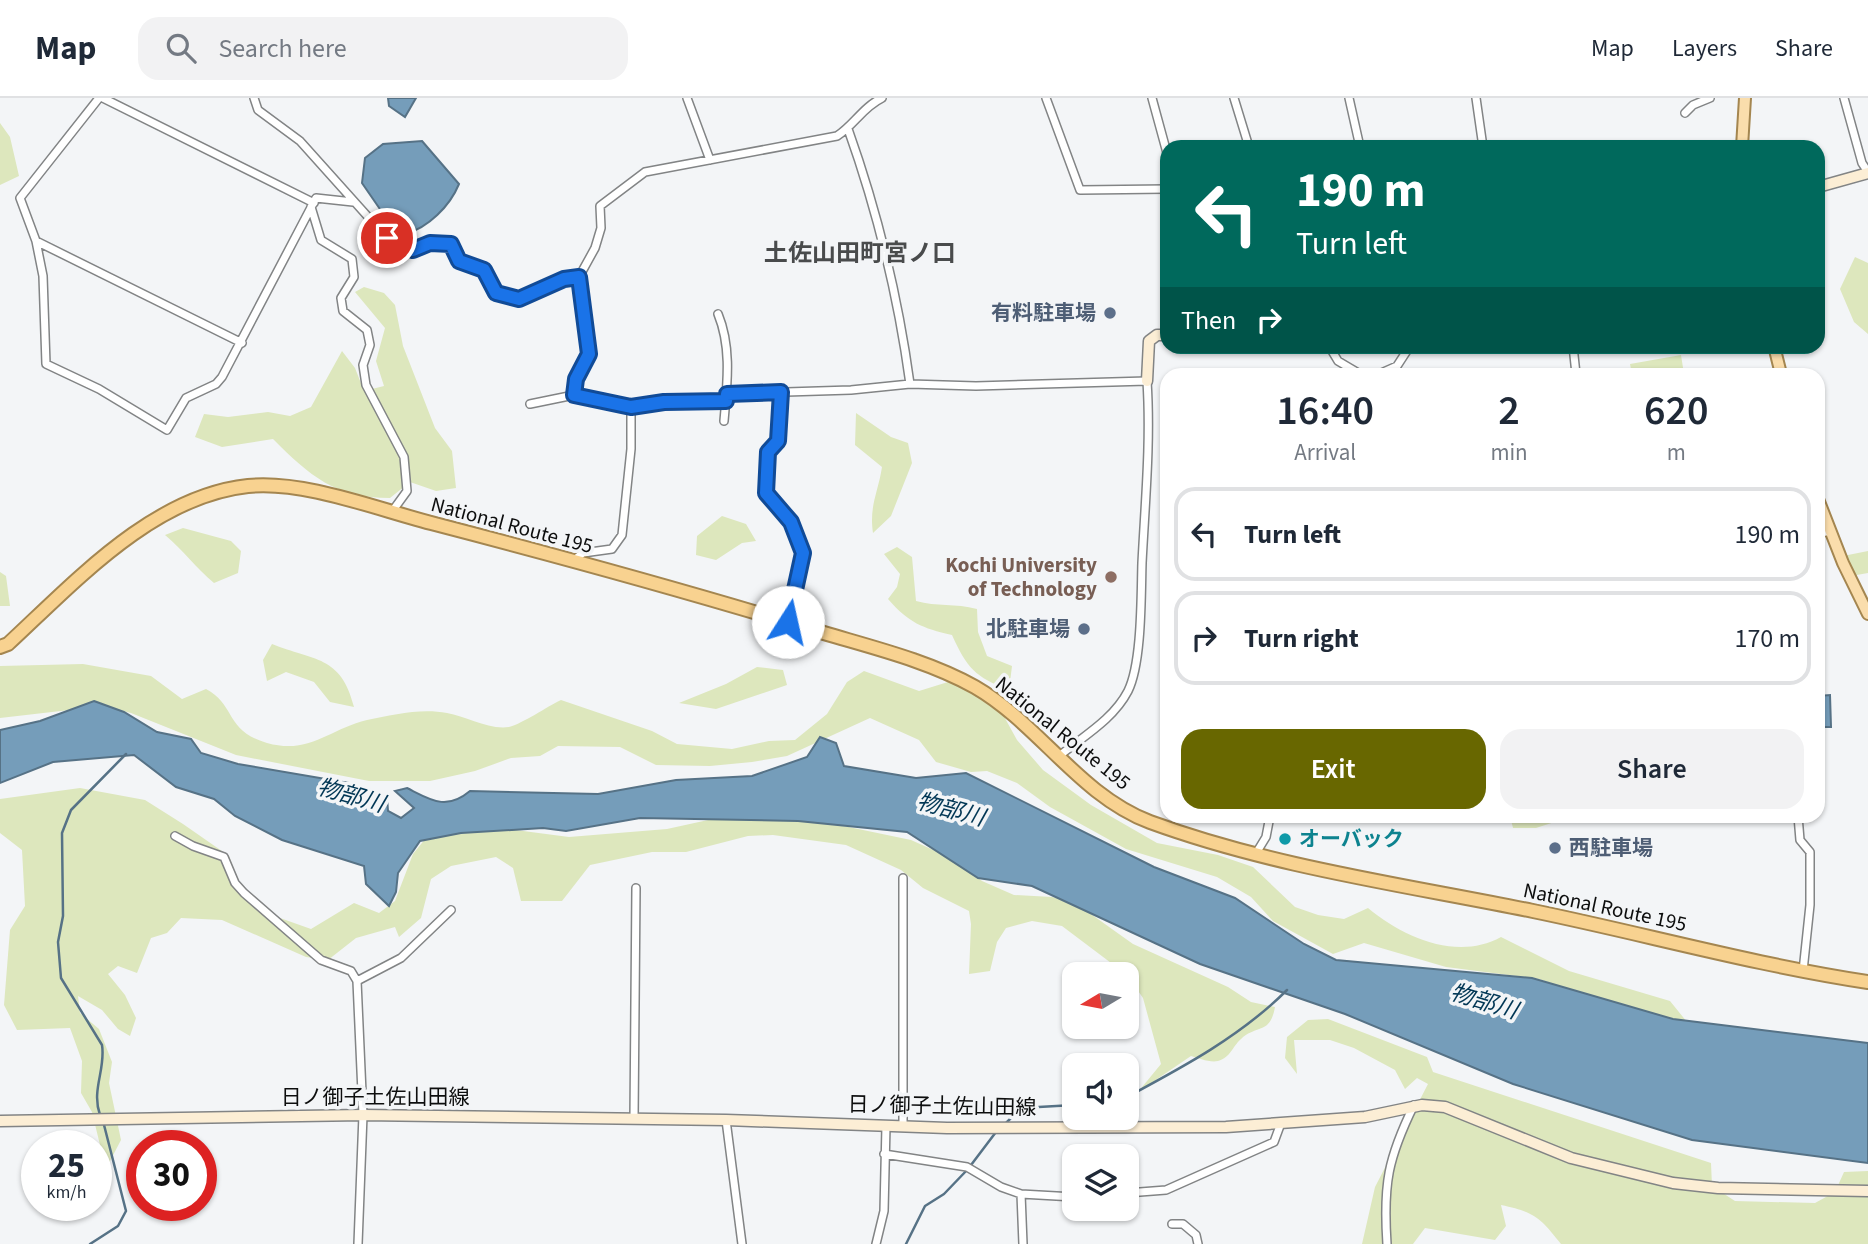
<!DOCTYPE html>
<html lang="en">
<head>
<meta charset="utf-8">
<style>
	body { margin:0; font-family:"Source Sans 3","Noto Sans JP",sans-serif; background:#f2f2f3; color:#1f2937; height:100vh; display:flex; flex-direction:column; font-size:26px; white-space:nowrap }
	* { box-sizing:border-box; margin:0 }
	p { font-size:23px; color:#747a83 }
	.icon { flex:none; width:38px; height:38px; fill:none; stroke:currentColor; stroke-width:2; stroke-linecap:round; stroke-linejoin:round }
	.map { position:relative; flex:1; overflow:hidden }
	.panel { position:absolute; left:1160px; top:270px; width:665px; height:455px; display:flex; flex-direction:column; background:#fff; border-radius:21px; box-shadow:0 2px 5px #0004 }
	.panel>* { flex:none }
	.banner { position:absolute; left:1160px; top:42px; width:665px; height:214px; border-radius:21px; box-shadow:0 2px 5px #0004; background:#00695c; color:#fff; overflow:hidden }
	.needle { width:46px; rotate:260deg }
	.controls { position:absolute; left:1062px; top:864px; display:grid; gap:14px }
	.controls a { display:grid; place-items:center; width:77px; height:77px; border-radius:14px; background:#fff; box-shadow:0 2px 5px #0004; font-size:35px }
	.speed { position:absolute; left:21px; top:1032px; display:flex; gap:14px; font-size:35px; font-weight:700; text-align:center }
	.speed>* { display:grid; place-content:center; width:91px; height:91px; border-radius:50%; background:#fff; box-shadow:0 2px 5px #0004; line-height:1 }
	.speed small { font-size:18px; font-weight:400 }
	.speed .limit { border:10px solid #d22; background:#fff; color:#111 }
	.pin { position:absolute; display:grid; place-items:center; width:60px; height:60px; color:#fff; margin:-30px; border:4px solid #fff; border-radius:50%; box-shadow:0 2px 7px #0007 }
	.me { position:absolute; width:77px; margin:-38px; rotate:10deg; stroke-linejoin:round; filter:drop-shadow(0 0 5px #0008) }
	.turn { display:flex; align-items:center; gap:24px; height:147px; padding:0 21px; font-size:32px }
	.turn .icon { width:91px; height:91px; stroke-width:2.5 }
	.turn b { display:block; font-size:49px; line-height:60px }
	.then { display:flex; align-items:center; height:66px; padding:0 21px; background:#0003; gap:14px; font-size:26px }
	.eta { display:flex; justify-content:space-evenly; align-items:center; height:119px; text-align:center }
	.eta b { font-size:42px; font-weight:600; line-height:49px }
	.cta { display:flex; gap:14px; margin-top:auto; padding:14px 21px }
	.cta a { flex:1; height:80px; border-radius:21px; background:#686700; color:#fff; font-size:28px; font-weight:600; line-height:80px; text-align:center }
	.cta a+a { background:#f2f2f3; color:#1f2937 }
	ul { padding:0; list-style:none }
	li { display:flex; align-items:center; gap:21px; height:94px; margin:0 14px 10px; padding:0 7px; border:4px solid #e0e1e3; border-radius:21px }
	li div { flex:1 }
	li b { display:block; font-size:26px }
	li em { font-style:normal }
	header { display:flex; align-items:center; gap:42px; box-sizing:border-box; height:98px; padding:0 35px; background:#fff; border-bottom:2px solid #e0e1e3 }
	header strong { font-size:33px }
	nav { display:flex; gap:38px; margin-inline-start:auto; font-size:24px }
	.search { width:490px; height:63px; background:#f2f2f3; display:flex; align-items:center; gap:18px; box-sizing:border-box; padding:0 24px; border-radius:21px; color:#747a83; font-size:26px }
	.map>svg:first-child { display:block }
	.green { fill:#dde7bd }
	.water { fill:#759dba; stroke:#567286; stroke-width:2 }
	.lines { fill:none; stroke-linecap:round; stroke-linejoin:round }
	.stream { stroke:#567286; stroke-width:2.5 }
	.minor-casing { stroke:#828485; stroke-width:10 }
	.secondary-casing { stroke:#828485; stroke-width:13 }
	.primary-casing { stroke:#a48650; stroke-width:14 }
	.trunk-casing { stroke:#a48650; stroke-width:16 }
	.minor { stroke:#fff; stroke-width:7 }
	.secondary { stroke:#fceed5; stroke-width:10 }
	.primary { stroke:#faddac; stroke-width:10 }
	.trunk { stroke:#f8d290; stroke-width:12 }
	.route-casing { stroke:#114b97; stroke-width:18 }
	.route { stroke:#1a73e8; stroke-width:12 }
	.service-dot { fill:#5c6f8a; stroke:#f3f5f7; stroke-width:2.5 }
	.education-dot { fill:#8d6e63; stroke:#f3f5f7; stroke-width:2.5 }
	.culture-dot { fill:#0f9aa8; stroke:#f3f5f7; stroke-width:2.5 }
	.labels { text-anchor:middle; stroke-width:7; stroke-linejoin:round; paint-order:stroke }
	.service-label { font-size:21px; font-weight:bold; fill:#4e5e75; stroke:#f3f5f7; text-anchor:end }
	.street-label { font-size:21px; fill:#0d0e0e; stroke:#f3f5f7 }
	.education-label { font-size:21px; font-weight:bold; fill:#785e54; stroke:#f3f5f7; text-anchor:end }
	.culture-label { font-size:21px; font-weight:bold; fill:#0d838f; stroke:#f3f5f7; text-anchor:start }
	.water-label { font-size:23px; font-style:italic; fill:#023755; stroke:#f3f5f7 }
	.quarter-label { font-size:24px; font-weight:bold; fill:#494b4c; stroke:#f3f5f7 }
</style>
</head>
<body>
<header>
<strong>Map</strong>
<div class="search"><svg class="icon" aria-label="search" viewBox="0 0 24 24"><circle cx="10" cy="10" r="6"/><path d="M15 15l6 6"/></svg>Search here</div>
<nav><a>Map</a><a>Layers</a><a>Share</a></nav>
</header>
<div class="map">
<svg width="1868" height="1146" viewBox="0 0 1868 1146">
	<rect width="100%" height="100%" fill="#f3f5f7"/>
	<path class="green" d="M0 25 10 39 19 78 0 87Z
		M1855 159 1868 165V236L1854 224 1840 191Z
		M364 189 384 195 395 207 403 248 435 330 452 353 456 390 436 393 410 384 390 400C335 400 310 378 273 341L222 349 195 339 204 316 228 319 268 314 290 318 311 309 342 253 355 270 364 293 384 288 376 263 385 230 355 194Z
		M1681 257 1684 276H1632L1630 266Z
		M856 315 891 339 908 345 912 365 891 418 873 435C869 408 878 395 882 369L855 347Z
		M722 418 746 426 756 443 742 445 716 462 696 457 697 438Z
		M183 430 231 443 241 453 238 475 214 485C196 470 183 452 165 437Z
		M897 449 912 459 916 503C937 509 955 505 977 511L978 534 987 558 1012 568 1009 592C975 579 967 570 952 537 922 530 909 525 888 501L897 489 900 476 884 456Z
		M1868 453V475L1851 478 1843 458Z
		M0 474 6 478 10 508H0Z
		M272 546C314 563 341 557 354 609L330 604 314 584 286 574 267 583 263 562Z
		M83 566 151 578 182 601 206 591C236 607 225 633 267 645 310 657 329 631 367 622 393 617 420 610 447 615 466 618 488 632 509 629 522 626 548 608 561 602L652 633 677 646 732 651 769 643 795 642 827 616 847 584 864 573 919 593 948 584 975 594 1001 613 1017 642 1043 672 1091 707 1157 745 1218 757 1253 769 1295 809 1318 817 1344 821 1368 810C1404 840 1458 863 1501 839L1569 873 1670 903 1687 924H1663L1539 881 1446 869 1364 845 1333 856 1273 823 1251 799 1217 779 1126 751 1050 709 1017 685 987 673 971 674 936 664 919 642 870 620 787 658 752 664 710 668 656 667 620 649 558 648 540 658 511 660 475 673 430 683H369L236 657 131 615 104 608 0 620V568Z
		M757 569 783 572 787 587 716 611 679 605 726 586Z
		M80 690 145 702 183 726 229 758 245 802 280 820 311 831 354 805 379 815 395 803 413 756 430 735 501 730 569 739 667 731 740 715 820 723 911 742 949 759 982 783 1014 797 1052 799 1074 804 1133 846 1228 889 1251 904 1275 909C1270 937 1257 926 1241 941 1232 949 1231 959 1218 963 1210 965 1198 960 1191 958L1138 994 1161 966 1143 900 1127 877 1062 828 1032 823 1006 830 997 844 990 873 969 876 971 826 969 813 923 790 901 772 846 747 773 737 748 738 686 754H652L590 767 562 803H521L513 770 496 759 451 768 431 781 421 820 399 839 395 829 356 840 328 862 306 859 222 822 181 820 167 835 151 840 137 875 118 868 108 876 125 897 136 920 130 938 118 931 102 912 78 898 80 915 99 931 112 964 109 985 121 1042 109 1065 100 1047 92 1014 81 995 82 963 70 930 17 932 4 907 10 832 25 808 22 752 0 735V701Z
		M1510 718H1573L1536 730H1513Z
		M1328 921 1427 959 1433 974 1711 1065 1712 1088 1735 1103 1815 1105 1835 1094 1844 1074 1868 1073V1146H1561C1540 1119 1534 1114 1501 1107L1506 1128 1495 1142 1425 1130 1413 1146H1362L1375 1089 1428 986 1417 980 1405 991 1395 972 1354 950 1330 942H1294L1297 976 1285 960 1287 939 1308 922Z"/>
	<path class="water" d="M388 0H416L405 19 389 8Z
		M422 43 459 86C450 108 428 130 405 136L393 130 362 85 365 60 383 46Z
		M1830 597 1831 629H1818V598Z
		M94 603 124 614 157 634 191 641 201 655 238 666 355 686 387 698 388 713 401 720 414 710 395 693 407 690C431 702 446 713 470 693L598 696 676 682 752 678 807 659 820 639 836 645 844 668 916 680 966 675 1154 769 1235 800 1304 846 1336 862 1532 880 1673 921 1868 945V1065L1692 1042 1513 986 1345 916 1200 866 1032 788 978 780 907 734 798 723 640 720 566 733 543 730 461 735 420 743 398 775 396 794 389 808 366 786 364 768 282 742 235 718 214 701 176 689 134 657 53 664 0 685V632L40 623Z"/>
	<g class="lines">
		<path class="stream" d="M1127 999C1183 969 1241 938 1287 892
			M100 1017C91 992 106 971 102 947L61 880 58 844 63 818 62 735 71 712 126 656
			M1004 1027 1021 1010 1074 1007
			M90 1146 118 1128 126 1113 103 1023
			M906 1146 925 1108 944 1096 968 1071 996 1034"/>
		<defs>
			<path id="minor" d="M99 0 20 100 36 143 43 178 46 266 99 291 167 332 186 300 216 286 222 279 316 100 353 104
				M103 0 314 105
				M254 0 258 12 300 43 387 140 399 148 413 152 431 145 451 147 459 162 484 172 496 195 519 201 564 181 579 179
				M687 0 710 62
				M1046 0 1080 92 1167 91
				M1152 0 1167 55
				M1234 0 1249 49
				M1349 0 1360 49
				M1476 0 1483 49
				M1844 0 1862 65 1868 74
				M1685 15 1693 7 1710 0
				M848 31C878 115 898 198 910 286
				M311 109 321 142 352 161 354 179 341 200 343 213 367 232 370 247 363 267 366 287 404 359 407 393 391 415
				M36 143 242 245
				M718 216C732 250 727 287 724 323
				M1329 248 1338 263 1360 276
				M1573 248 1576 276
				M1379 276 1397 268 1410 248
				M781 294 778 343 769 354 766 395 791 424 803 455 788 524
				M727 296 851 292 910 286 976 288 1147 283C1151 344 1145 405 1142 465 1141 498 1142 565 1128 593 1113 622 1082 639 1058 659
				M574 297 576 281 589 256 579 179 595 150 601 130 600 108 645 74 837 38C854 27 863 9 882 0
				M530 306 574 297 631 309 664 304 726 303
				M1818 436 1829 433
				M574 462 583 455 612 451 622 437 631 351V309
				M1798 718 1800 742 1810 754V807L1803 873
				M175 738 193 748 224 759 235 785 244 795 321 862 351 873 357 883 363 1017 358 1146
				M1255 757 1266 739 1270 718
				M357 883 401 860 451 812
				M634 1021 636 790
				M726 1022 742 1146
				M903 1027V780
				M884 1056 967 1069 1001 1089 1021 1096 1074 1099
				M1127 1095 1166 1092 1274 1044 1281 1025
				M1021 1096 1023 1146
				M1172 1126H1183L1196 1137 1198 1146
				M876 1146 884 1113 886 1028
				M1387 1146C1383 1086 1388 1060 1414 1007"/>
			<path id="secondary" d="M1818 89 1868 75
				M1147 283 1149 243 1157 237H1167
				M0 1023 363 1017 726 1022 947 1030 1226 1029 1365 1019 1422 1007 1445 1009 1571 1060 1673 1085 1718 1090 1868 1093"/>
			<path id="primary" d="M1742 49 1745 0
				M1774 248 1781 276
				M1818 401 1843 465 1868 516"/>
			<path id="trunk" d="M0 549 8 546C75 484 153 398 248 388 305 382 379 412 435 426 558 458 682 492 804 529 861 547 923 560 975 589 1039 626 1079 697 1150 724 1273 769 1405 787 1533 813 1645 836 1755 867 1868 884"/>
		</defs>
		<use href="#minor" class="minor-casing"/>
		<use href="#secondary" class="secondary-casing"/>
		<use href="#primary" class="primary-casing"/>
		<use href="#trunk" class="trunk-casing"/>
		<use href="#minor" class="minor"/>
		<use href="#secondary" class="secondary"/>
		<use href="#primary" class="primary"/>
		<use href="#trunk" class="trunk"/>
	</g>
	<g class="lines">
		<defs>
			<path id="route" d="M387 140 413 152 430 145 451 146 459 163 484 172 496 195 519 201 564 181 579 179 589 256 576 281 574 297 631 309 664 304 726 303 727 296 781 294 778 343 768 354 766 395 791 424 803 455 788 524"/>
		</defs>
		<use href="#route" class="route-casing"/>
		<use href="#route" class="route"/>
	</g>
	<g class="service-dot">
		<circle cx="1110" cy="215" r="7"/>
		<circle cx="1084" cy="531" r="7"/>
		<circle cx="1555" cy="750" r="7"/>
	</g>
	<circle class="education-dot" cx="1111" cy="479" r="7"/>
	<circle class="culture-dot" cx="1285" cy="741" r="7"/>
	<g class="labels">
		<g class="service-label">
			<text x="1096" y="222">有料駐車場</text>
			<text x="1070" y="538">北駐車場</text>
			<text x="1569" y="757" text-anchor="start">西駐車場</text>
		</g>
		<g class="street-label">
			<text transform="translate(512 427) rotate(15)" y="7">National Route 195</text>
			<text transform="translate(1063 635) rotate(39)" y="7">National Route 195</text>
			<text transform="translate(1605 809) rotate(12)" y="7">National Route 195</text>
			<text x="375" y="1006">日ノ御子土佐山田線</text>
			<text transform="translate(942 1008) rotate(1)" y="7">日ノ御子土佐山田線</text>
		</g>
		<g class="education-label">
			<text x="1097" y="474">Kochi University<tspan x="1097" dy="24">of Technology</tspan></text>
		</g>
		<g class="culture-label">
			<text x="1299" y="748">オーバック</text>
		</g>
		<g class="water-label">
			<text transform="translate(351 697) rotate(16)" y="8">物部川</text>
			<text transform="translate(951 711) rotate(15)" y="8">物部川</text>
			<text transform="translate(1484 903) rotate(17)" y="8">物部川</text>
		</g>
		<g class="quarter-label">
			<text x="860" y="163">土佐山田町宮ノ口</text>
		</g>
	</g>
</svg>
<div class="controls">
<a><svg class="needle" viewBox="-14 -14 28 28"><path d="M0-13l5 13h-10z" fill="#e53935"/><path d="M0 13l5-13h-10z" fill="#747a83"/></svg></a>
<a><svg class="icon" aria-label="sound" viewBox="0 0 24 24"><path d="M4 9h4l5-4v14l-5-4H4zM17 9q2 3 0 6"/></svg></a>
<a><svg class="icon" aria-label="layers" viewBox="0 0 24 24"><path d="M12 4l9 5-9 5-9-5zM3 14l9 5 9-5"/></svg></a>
</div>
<div class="speed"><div>25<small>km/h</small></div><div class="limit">30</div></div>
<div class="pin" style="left:387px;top:140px;background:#d93025"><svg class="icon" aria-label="arrive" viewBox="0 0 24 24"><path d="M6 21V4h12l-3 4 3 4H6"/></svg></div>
<svg class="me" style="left:788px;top:524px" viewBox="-20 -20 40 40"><circle r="19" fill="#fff"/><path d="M0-13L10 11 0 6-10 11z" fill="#1a73e8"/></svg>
<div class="banner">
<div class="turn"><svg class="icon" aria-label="left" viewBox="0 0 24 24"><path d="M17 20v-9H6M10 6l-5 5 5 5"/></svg><div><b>190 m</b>Turn left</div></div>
<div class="then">Then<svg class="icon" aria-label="right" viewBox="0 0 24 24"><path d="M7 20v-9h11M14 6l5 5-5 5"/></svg></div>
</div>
<section class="panel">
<div class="eta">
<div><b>16:40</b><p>Arrival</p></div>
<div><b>2</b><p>min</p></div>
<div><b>620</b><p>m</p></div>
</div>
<ul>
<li><svg class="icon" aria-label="left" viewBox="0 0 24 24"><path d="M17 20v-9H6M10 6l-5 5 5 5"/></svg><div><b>Turn left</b></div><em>190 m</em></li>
<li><svg class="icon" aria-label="right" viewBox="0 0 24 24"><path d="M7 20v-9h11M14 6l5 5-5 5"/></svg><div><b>Turn right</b></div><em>170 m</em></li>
</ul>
<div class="cta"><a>Exit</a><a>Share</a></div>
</section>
</div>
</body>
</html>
